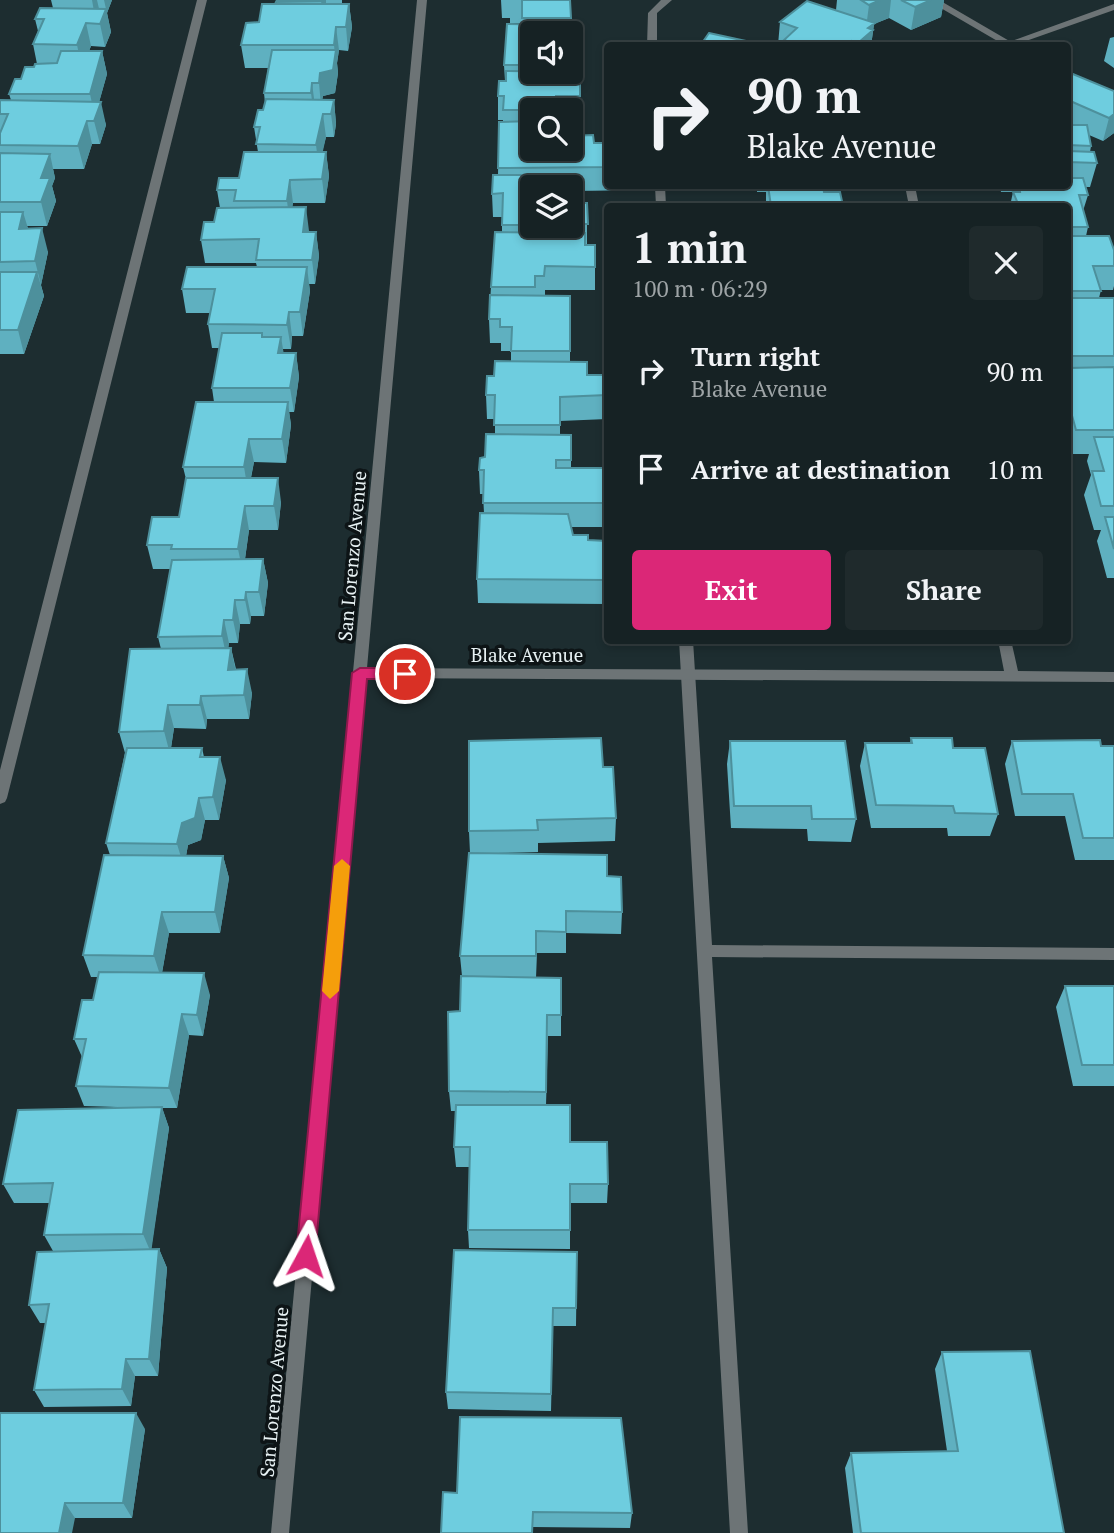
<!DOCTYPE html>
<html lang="en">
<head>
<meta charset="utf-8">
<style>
	body { margin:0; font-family:"PT Serif",serif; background:#1f2a2c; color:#f1f3f6; height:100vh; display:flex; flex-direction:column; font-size:26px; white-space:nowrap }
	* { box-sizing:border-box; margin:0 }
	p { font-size:23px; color:#9ea4a6 }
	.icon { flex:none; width:38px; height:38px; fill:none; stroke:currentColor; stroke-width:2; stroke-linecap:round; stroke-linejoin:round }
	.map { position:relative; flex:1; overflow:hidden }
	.sheet { position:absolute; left:604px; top:203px; width:467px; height:441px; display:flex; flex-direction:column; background:#162224; border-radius:7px; box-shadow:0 4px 10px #0003,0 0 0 2px #353f41 }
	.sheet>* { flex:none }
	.banner { position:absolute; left:604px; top:42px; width:467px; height:147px; border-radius:7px; box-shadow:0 4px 10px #0003,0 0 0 2px #353f41; background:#162224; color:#f1f3f6; overflow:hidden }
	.controls { position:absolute; left:520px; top:21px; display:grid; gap:14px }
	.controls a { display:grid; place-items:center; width:63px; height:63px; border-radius:7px; background:#162224; box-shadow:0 4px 10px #0003,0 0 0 2px #353f41; font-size:35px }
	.pin { position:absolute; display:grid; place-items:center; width:60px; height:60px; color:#fff; margin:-30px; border:4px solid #fff; border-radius:50%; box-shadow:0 2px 7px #0007 }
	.me { position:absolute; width:77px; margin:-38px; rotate:5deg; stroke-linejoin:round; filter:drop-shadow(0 0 5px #0008) }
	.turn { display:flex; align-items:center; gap:24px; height:147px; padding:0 28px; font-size:32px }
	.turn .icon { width:91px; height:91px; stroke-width:2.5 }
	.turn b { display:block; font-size:49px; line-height:60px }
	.round { display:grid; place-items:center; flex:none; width:74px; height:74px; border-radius:7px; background:#1f2a2c }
	.headline { display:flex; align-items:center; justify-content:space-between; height:119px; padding:0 28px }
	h1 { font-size:42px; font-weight:700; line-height:52px }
	.action { display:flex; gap:14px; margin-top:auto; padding:14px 28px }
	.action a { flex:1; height:80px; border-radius:7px; background:#db2777; color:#fff; font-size:28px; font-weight:700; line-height:80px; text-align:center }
	.action a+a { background:#1f2a2c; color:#f1f3f6 }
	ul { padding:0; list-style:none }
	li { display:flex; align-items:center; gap:21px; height:98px; padding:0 28px }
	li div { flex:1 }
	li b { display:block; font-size:26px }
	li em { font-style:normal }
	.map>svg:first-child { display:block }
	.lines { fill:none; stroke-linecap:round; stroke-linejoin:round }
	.service { fill:#6d7476; fill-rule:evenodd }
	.minor { fill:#6d7476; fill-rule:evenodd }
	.wall { fill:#5fb0c0; fill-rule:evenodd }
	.shaded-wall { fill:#4d909c }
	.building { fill:#6ecddf; stroke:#4d909c; stroke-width:2 }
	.route { fill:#db2777; stroke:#8e194d; stroke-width:2 }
	.slow { fill:#f59e0b }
	.labels { text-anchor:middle; stroke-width:7; stroke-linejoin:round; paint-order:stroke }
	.street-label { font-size:19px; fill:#e8f2f4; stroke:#0d1416 }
</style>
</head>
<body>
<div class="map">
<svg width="1114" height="1533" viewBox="0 0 1114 1533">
	<rect width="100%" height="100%" fill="#1d2d30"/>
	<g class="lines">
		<path class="service" d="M197 0H207L7 798 5 802 0 804V770Z
			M661 0H672L657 13V46H647L648 13Z
			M927 0H939L1018 46H1006Z
			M655 186H665L666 206H656Z
			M679 640H693L712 945 1114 948V960L712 957 748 1533H730Z"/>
		<path class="minor" d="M417 0H427L367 668 1004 671 998 640H1011L1018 671 1114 672V682L366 678 289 1533H271Z
			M1114 4V10L1012 46H998Z
			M905 186H915L919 206H909Z"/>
	</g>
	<path class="wall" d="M51 0H112L107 13 111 32 105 47 91 46 89 51H102L107 74 99 102 106 125 100 144H92L84 169H53L55 178 52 186 56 201 47 226H27L28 228 48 252 41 285 44 296 24 354H0V100H11L9 94 21 79 37 64 33 44 38 31 35 19 53 8Z
		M277 0H342V3H326V4H349L352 27 348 51 339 50 337 63 338 73 335 93 323 96 322 100H334L336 124 334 137H326L322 152H326L329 176 325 203H293L292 207 309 232H316L319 256 315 284H309L310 291 303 336H292L291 349H283V353H296L299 377 294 412H289L291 425 286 463 254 462 251 478 281 502 278 530H249L245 559H263L268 583 264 616H251L250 624H240L238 643H229L228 648H231L236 669 252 693 249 719H207L206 729 174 728 171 748H202L204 757 226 780 219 820H205L201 840 188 845 186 856H223L229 878 220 933H169L162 973 210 995 203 1036 189 1035 177 1108H162L169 1128 151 1249H159L167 1268 158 1376H135L131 1406 44 1407 34 1390 46 1323H40L29 1305 53 1251 44 1235 50 1203H14L3 1184 150 1108 84 1106 76 1086 82 1057 74 1039 93 1000 98 977H91L83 955 110 855 106 843 125 753 119 732 161 649 158 637 170 569H153L147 545 179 517 186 479 183 467 214 402 212 388 219 348H212L208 324 210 313H186L182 289 257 267 256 263H205L201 240 214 222 220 208 217 190 239 178 258 152 254 127 263 110 265 103 264 93 268 68H245L241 45 259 22 277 4Z
		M501 0H570L571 41 570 33H532V72H580L579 119H570V110H532V149L607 143V186H650V190L573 191V203H587V245L595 267V290H545V296H570V362L587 375H607V419L560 421V435H571V468H607V527H571L573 535 588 540 607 541V604L478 603 477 579 484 513 483 494H480L479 470 495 434V419H487L486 395 494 376 511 362V351H501V343H490L489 319 491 287 502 232V217H493L492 194 498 175 499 122H503V120H498V96L505 81 504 65 522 24V23H510V18H502ZM532 187H570V226H532Z
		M837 0H944L941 17 911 30 889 18 874 24 871 46 778 45 780 22 836 10Z
		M1114 37V68L1104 61 1110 38Z
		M1068 72 1114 91V133L1103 141 1089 135 1091 146 1090 152 1097 163 1090 187H1086L1088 195 1083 211 1088 227 1086 236 1114 250V286L1113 290H1101L1099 298H1114V578H1107L1097 541 1101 530H1094L1084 495 1091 475 1087 461 1089 454H1069L1068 449V206H1010L1013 192H1001L1000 186H1068Z
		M757 186H823L824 192 843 206H766V192H757Z
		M911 738 953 748 998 814 990 836H948L947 828H871L860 766 865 743H910Z
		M730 741 856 819 851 842 808 841 807 829 731 828 727 764Z
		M1012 741 1114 746V860H1075L1065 816H1015L1005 764Z
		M603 767 616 818 615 841 538 843V852L497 853 607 876 622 912 621 934 566 933V953H537L536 978H561V1036H548L546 1105 570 1142 608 1184 607 1203H570V1249L469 1248 468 1230 470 1167H456L454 1147 456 1111H451L449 1091 460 1011 462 976 460 956 470 853 469 831Z
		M1065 986H1114V1086H1073L1056 1007Z
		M577 1252 576 1326H553L551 1411 448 1409 446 1392Z
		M942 1352 1064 1533H853L845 1468 851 1453 947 1451 935 1369Z
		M145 1429 132 1518H75L0 1533Z
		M443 1492 632 1513 630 1528 533 1527Z"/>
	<path class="shaded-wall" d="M92 0H97L100 13 96 23Z
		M104 0H112L107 13 111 32 105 47 100 24 106 9Z
		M321 0H326V3L323 24Z
		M880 0H891L889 18 874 24 871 46H858L866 28 869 5Z
		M931 0H944L941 17 911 30 915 7Z
		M349 4 352 27 348 51 346 27Z
		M86 23 91 46 82 68 77 45Z
		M336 27 339 50 337 63 338 73 335 93 323 96 321 106 319 83 320 73 335 56 334 45Z
		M102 51 107 74 95 117 90 94Z
		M312 83 315 106 314 116 311 93Z
		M334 100 336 124 334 137 331 114Z
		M101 102 106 125 100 144 94 121Z
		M1114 107V133L1103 141 1109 118Z
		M323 114 326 137 319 169 316 145Z
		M87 121 92 144 84 169 78 146Z
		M326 152 329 176 325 203 322 179Z
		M50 154 55 178 52 186 56 201 47 226 41 202V178Z
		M290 180 293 203 290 225 287 201Z
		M306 207 309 231 306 256 303 232Z
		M23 212 30 235 19 229Z
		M42 228 48 252 41 285 35 261Z
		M316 232 319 256 315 284 312 260Z
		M307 267 310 291 303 336 300 312Z
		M37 272 44 296 24 354 18 330Z
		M289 312 292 336 291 349 287 325Z
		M281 337 285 361 278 353Z
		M296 353 299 377 294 412 290 388Z
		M288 402 291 425 286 463 282 439Z
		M249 439 254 462 248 491 244 467Z
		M278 478 281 502 278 530 274 506Z
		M245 506 249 530 243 573 238 549Z
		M263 559 268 583 264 616 259 592Z
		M246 592 251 616 250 624 245 600Z
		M235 600 240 624 238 643 233 620Z
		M224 620 229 643 227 659 222 636Z
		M231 648 236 672 228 670Z
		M247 669 252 693 249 719 244 695Z
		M201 696 207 719 206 729 200 705Z
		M168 705 174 728 170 754 164 731Z
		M220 757 226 780 219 820 213 797Z
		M199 798 205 820 201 840 188 845 184 867 177 844 182 823Z
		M223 856 229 878 220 933 215 912Z
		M162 912 169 933 161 978 154 956Z
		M204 973 210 995 203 1036 197 1015Z
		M182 1014 189 1035 177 1108 169 1088Z
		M162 1107 169 1128 151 1253 143 1234Z
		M159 1249 167 1268 158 1376 149 1359Z
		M126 1359 135 1376 131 1406 122 1389Z
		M136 1413 145 1429 132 1518 123 1503Z
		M65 1503 75 1518 72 1533H59Z"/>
	<path class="building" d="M277 0H321V1L276 2Z
		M521 0H570L571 18H522V0Z
		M861 0H880L869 5Z
		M901 0H931L915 7Z
		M807 1 875 23 868 28 873 30 858 43 852 41 847 46H801L784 40 797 28 780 22Z
		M262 4H349L346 27H336L334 45H241L246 23 259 22Z
		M40 8 106 9 100 24 86 23 77 45 33 44 44 19H35Z
		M507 24 567 25V33H532V65H504Z
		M709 33 755 43 753 46H700Z
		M272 50H336L333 70 320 73 319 83H312L311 93H264Z
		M61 51H102L90 94H9L15 79H21L25 67H34L35 64 57 63Z
		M506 71 580 72V96H556V110H503L504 96H498L499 81H506Z
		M1068 72 1114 91V114L1109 118 1068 100Z
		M266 99 334 100 331 114H323L316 145 256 144 260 127H254L258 110H263Z
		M0 100 101 102 94 121H87L78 146 0 145V133L8 114H0Z
		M532 121V149H570V136L593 135 594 143H607V167L498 168 499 122Z
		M1068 125H1087L1091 146 1068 145Z
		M1068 151 1094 152 1097 163 1068 162Z
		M244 152H326L322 179 290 180 287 201H234L236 190H217L219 178H239Z
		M0 153 50 154 41 178H50L41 202H0Z
		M493 175H563V187H573V203H587L588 224H570V187H532V225H502L503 193 492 194Z
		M1068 178H1083L1088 195H1079L1088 227H1068V206H1019L1013 192H1020L1019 186H1068Z
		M768 186H823L824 192H840L843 206H771Z
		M306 207 303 232H316L312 260H256L259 239 201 240 204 222H214L217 208Z
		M0 212H23L19 229 42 228 35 261 0 262Z
		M495 232 585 233V245H595V267L545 266 544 276H535V287H491Z
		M1068 236H1109L1114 250V266H1093L1101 291H1068Z
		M187 267H307L300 312H289L287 325 208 324 215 289H182Z
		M0 272H37L18 330H0Z
		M490 295 570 296V351H511L512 327H500V319H489Z
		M1068 298H1114V356H1068Z
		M222 333H262V337H281L278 353H296L290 388H212Z
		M495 361 587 362V375H607V395L560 397V425H494L495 395H486L487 376H494Z
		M1114 367V430H1076L1068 401V368Z
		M196 402H288L282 439H249L244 467H183Z
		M486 434 571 435V460H556V468H607V503H483L484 470H479L480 458 485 457Z
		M1094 437H1114V506H1101L1092 471H1104Z
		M186 478H278L274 506H245L238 549H171L172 545H147L152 517H179Z
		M480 513 568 514 573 535H588V540L607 541V580L477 579Z
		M1105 517H1114V549Z
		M263 559 259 592H246L245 600H235L233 620H224L222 636 158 637 172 560Z
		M231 648 228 670 247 669 244 695 201 696 200 705H168L164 731 119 732 130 649Z
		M601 738 603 767H613L616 818 537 820 538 830 469 831V741Z
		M911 738H952L953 748H985L998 814 955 813 953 806 876 805 865 743H912Z
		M1100 740 1101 746H1114V838H1083L1073 794H1022L1012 741Z
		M730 741H845L856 819H812L811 806H734Z
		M127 748H202L200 757H220L213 797 199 798 195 818 182 823 177 844 106 843Z
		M469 853 607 855V876L621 877 622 912 566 911V932L536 931V956H460Z
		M104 855 223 856 215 912H162L154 956 83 955Z
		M99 972 204 973 197 1015 182 1014 169 1088 76 1086 86 1039H74L82 1000H93Z
		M461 976 561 978V1015H547L546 1092 449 1091 448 1012 460 1011Z
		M1065 986H1114V1065H1082Z
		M456 1105H570V1142H607L608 1184H570V1230H468L470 1147H454Z
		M162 1107 143 1234 44 1235 53 1183 3 1184 18 1110Z
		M159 1249 149 1359H126L122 1389 34 1390 49 1304 29 1305 37 1252Z
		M454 1250 577 1252 576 1308H553L551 1394 446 1392Z
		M1030 1351 1064 1533H861L851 1453 958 1451 942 1352Z
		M0 1413H136L123 1503H65L59 1533H0Z
		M460 1417 621 1418 632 1513 533 1512 532 1533H441L443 1492 457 1493Z"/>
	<path class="route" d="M360 668H405L413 674 405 679H367L315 1256 312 1262 306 1265 299 1262 296 1256 352 673Z"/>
	<path class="slow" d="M342 859 350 866 339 991 330 999 322 991 334 866Z"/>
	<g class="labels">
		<g class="street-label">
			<text transform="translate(352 556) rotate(-85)" y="7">San Lorenzo Avenue</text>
			<text x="527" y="662">Blake Avenue</text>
			<text transform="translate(274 1392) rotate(-85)" y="7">San Lorenzo Avenue</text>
		</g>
	</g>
</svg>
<div class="controls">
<a><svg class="icon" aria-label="sound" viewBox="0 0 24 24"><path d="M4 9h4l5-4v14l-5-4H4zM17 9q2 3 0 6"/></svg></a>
<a><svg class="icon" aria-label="search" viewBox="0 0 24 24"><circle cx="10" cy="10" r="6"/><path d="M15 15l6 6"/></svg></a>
<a><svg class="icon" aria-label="layers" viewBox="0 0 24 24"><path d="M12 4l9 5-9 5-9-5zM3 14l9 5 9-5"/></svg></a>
</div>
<div class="pin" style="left:405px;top:674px;background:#d93025"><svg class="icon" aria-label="arrive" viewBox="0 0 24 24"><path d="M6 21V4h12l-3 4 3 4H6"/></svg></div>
<svg class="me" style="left:306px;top:1256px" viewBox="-20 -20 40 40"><path d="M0-17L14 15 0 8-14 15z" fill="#db2777" stroke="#fff" stroke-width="4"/></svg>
<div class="banner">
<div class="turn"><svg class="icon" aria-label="right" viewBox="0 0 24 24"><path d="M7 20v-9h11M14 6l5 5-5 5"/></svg><div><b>90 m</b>Blake Avenue</div></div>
</div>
<section class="sheet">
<div class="headline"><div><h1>1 min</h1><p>100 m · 06:29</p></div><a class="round"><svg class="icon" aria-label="close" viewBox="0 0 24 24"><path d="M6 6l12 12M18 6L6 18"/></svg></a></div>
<ul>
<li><svg class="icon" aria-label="right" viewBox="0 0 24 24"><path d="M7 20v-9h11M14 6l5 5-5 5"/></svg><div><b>Turn right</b><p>Blake Avenue</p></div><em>90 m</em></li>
<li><svg class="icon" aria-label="arrive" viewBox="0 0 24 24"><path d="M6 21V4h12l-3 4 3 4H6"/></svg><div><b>Arrive at destination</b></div><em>10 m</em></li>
</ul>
<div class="action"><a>Exit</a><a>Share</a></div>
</section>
</div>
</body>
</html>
